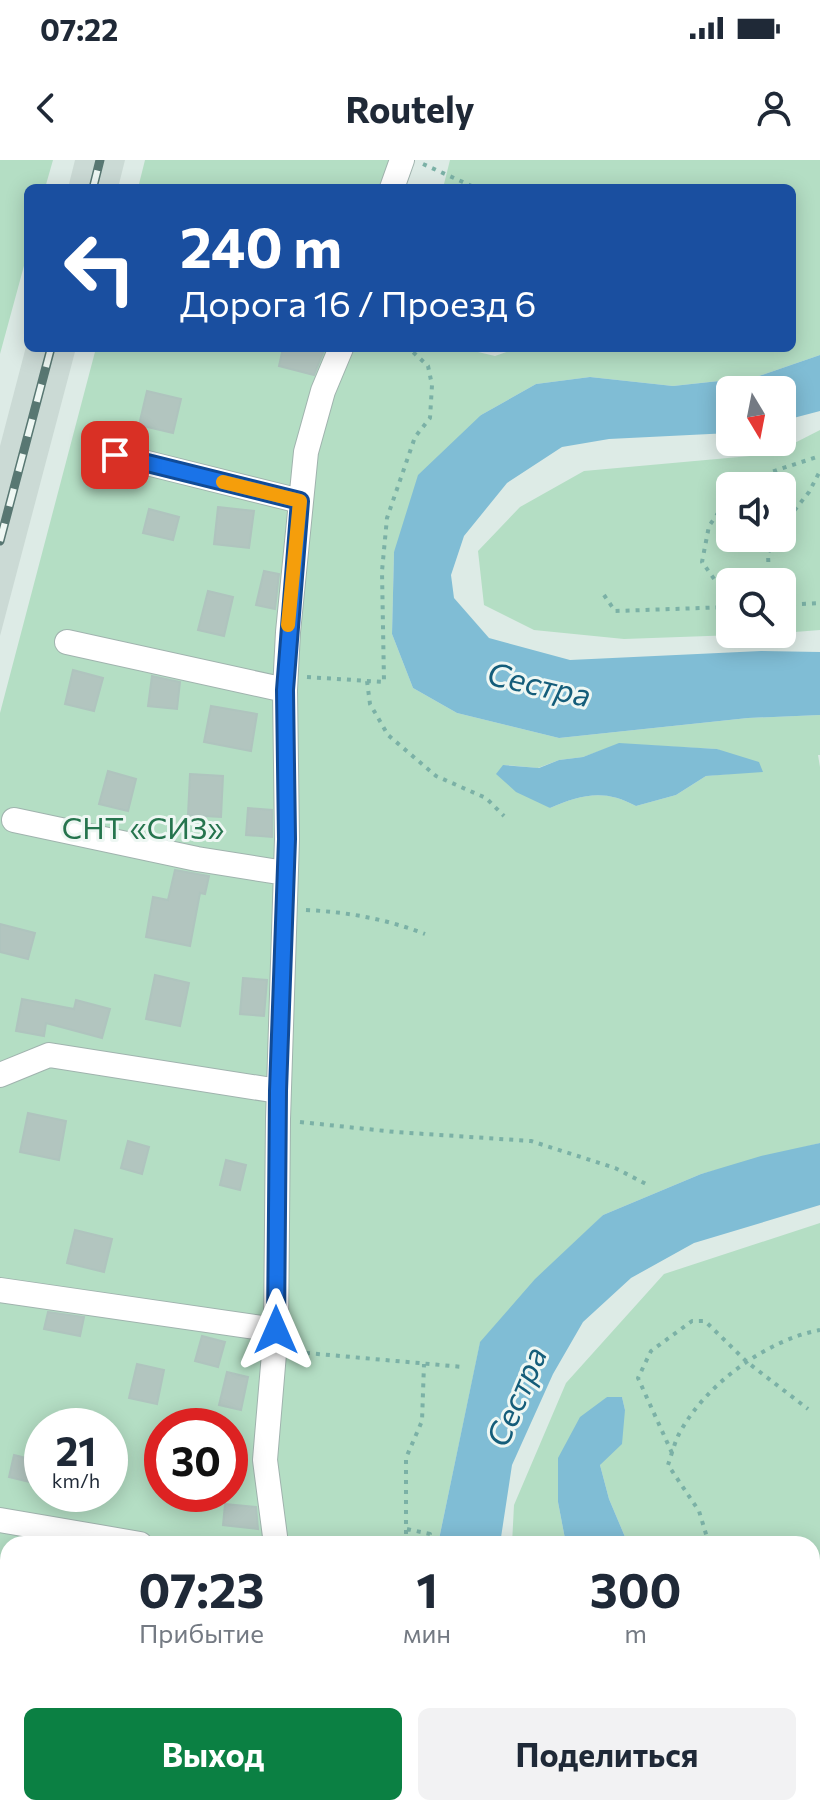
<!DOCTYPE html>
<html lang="ru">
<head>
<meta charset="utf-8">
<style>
	body { margin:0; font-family:Commissioner,sans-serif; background:#f2f2f3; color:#1f2937; height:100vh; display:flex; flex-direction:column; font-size:30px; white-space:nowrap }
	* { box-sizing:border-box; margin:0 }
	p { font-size:26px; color:#747a83 }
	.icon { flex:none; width:44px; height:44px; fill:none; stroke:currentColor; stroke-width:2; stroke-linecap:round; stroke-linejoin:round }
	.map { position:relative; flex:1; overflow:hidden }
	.drawer { position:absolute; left:0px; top:1376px; width:820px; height:280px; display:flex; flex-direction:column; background:#fff; border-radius:24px 24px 0 0; box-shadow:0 4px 20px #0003 }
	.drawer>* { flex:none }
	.guide { position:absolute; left:24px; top:24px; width:772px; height:168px; border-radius:12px; box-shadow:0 4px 20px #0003; background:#1a4fa0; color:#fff; overflow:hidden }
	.needle { width:52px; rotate:170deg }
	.controls { position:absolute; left:716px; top:216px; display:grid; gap:16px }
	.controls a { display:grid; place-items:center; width:80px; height:80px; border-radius:12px; background:#fff; box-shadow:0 4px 20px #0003; font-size:40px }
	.speed { position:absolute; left:24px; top:1248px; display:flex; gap:16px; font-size:40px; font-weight:700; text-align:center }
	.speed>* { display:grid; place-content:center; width:104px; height:104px; border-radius:50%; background:#fff; box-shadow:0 4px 20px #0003; line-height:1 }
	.speed small { font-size:20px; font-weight:400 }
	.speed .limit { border:12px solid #d22; background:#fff; color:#111 }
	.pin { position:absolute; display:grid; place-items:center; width:68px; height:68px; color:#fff; margin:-34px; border-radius:16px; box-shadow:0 4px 12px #0006 }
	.me { position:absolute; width:88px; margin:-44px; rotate:0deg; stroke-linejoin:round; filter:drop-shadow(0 0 6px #0008) }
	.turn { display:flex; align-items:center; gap:28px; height:168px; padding:0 24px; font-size:36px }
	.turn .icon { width:104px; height:104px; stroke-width:2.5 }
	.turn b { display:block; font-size:56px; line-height:68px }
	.eta { display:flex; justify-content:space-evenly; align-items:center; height:136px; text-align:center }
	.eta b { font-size:48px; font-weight:700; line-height:56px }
	.primary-button { display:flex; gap:16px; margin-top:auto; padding:16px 24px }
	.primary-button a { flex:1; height:92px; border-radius:12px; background:#0b8043; color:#fff; font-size:32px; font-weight:700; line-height:92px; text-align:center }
	.primary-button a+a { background:#f2f2f3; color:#1f2937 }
	.status { display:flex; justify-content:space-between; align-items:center; height:56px; padding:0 40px; background:#fff; direction:ltr }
	.status svg { height:22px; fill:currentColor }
	header { display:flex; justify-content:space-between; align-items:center; height:104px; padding:0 24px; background:#fff; font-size:36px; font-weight:700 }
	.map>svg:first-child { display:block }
	.built { fill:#cbdad5 }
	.green { fill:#b4dec4; fill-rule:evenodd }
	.water { fill:#80bdd5 }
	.building { fill:#b2c5bf; stroke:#afc4be; stroke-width:2 }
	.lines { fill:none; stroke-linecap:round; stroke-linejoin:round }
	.minor-casing { stroke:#a0b3ae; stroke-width:26 }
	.path { stroke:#7bb1a6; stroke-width:4; stroke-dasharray:4 6; stroke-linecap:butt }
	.minor { stroke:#fff; stroke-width:24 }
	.rail-casing { stroke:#587772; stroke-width:9 }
	.rail { stroke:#eef7f3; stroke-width:6; stroke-dasharray:18; stroke-linecap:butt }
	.route-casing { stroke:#114b97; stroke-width:20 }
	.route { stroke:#1a73e8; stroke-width:14 }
	.slow { stroke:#f59e0b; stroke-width:14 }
	.labels { text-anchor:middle; stroke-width:6; stroke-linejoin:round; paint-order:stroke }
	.park-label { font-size:30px; fill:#25744d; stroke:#eef7f3 }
	.water-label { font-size:32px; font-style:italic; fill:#145d7a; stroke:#eef7f3 }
</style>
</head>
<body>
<div class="status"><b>07:22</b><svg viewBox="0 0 49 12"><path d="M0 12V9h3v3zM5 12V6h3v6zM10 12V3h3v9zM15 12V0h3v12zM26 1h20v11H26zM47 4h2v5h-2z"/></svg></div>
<header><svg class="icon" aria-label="back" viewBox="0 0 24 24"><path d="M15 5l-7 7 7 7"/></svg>Routely<svg class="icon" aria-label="person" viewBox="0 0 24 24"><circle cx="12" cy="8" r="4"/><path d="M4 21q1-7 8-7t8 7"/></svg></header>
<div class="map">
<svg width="820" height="1656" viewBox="0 0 820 1656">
	<rect width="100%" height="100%" fill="#ddebe6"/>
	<path class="built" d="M75 0H125L118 28H68Z
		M28 179V188H76L0 476V286Z"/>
	<path class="green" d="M0 0H53L45 28H28V91L0 194Z
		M145 0H402L392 28H138Z
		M450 0H820V195L756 217 673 226 590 217 536 224 481 255 394 392 392 474 413 528 457 553 559 578 748 558 820 555V595H818L820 607V983L701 1014 603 1055 480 1183 438 1384H8V1465L0 1464V553L96 188H461L495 196 518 188H792V28H443ZM619 584 717 589 762 611 706 616 676 635 636 646C605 629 582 634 550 648L504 605 538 608 559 600 583 597ZM42 1266H110V1334H42ZM162 1266H230V1334H162Z
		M820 270V470L782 473V422H730V474H764L624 479 534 470 484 445 478 391 520 347 584 311 773 294ZM782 326V378H730V326Z
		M820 1063V1656H735L736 1648H812V1384H628L609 1339 600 1305 625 1250 622 1237H607L558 1342 566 1384H512L514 1345 566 1223 664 1114Z
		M0 1504 8 1505V1648H489L493 1656H0Z
		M575 1648H682L680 1656H578Z"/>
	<path class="water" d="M820 195V251L782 261V230H730V273L609 279 562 287 507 323 464 376 451 415 454 438 489 478 570 500 761 491 820 492V555L748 558 559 578 457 553 413 528 392 474 394 392 418 315 481 255 536 224 590 217 673 226 756 217Z
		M619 583 717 589 759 602 763 612 706 616 676 635 636 646C605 629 582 634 550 648L516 632 496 614 503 605 539 608 559 600 583 597Z
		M820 983V1045L694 1083 631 1118 583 1162 553 1214 512 1305 500 1384H438L480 1182 535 1119 603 1055 701 1014 761 996Z
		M607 1237H622L625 1250 622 1284 600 1305 609 1339 628 1384H566L558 1342V1298L580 1257Z
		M489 1648H562L565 1656H493Z
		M682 1648H736L735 1656H680Z"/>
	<path class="building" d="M283 188H325L314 215 279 206Z
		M147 231 181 239 173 273 139 265Z
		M218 347 254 351 249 388 214 384Z
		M149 349 179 357 173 380 143 373Z
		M264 411 279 414 275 449 256 445Z
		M208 431 233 437 224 476 198 470Z
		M73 510 103 518 94 551 65 544Z
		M152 516 180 522 177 549 148 546Z
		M211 546 257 554 251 591 204 582Z
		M108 611 136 619 128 651 99 644Z
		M190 614 223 616 221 657 188 655Z
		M248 648 272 650V677L246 675Z
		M175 710 209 716 205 734 200 733 190 786 146 777 153 737 168 740Z
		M0 764 35 773 28 799 0 792Z
		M155 815 189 823 180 866 146 859Z
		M243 818 267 820 264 856 240 854Z
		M22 839 74 849 76 840 110 849 102 878 46 863 44 876 16 871Z
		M28 953 66 961 59 1000 20 992Z
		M128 981 149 987 142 1014 121 1008Z
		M226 1000 246 1005 240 1030 220 1025Z
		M75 1070 112 1079 104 1112 67 1103Z
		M48 1152 84 1157 80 1176 44 1169Z
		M202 1176 225 1182 218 1207 195 1201Z
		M137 1204 164 1210 157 1244 129 1238Z
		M227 1212 248 1217 241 1250 219 1245Z
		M14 1295 42 1302 38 1324 9 1317Z
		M225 1344 256 1347 258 1369 223 1365Z"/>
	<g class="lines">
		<defs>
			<path id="minor" d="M392 28 402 0
				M115 295 300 341
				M67 482 285 530
				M14 660 197 699 285 713
				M0 915 49 895 278 931
				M0 1130 276 1170
				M0 1360 140 1384
				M276 1384 265 1300 276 1170 278 959 287 679 285 530 288 472 306 292 323 231 341 188
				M0 1564 8 1566
				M321 1648 325 1656"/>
		</defs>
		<use href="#minor" class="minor-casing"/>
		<path class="path" d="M423 4 476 28
			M747 326 771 312 820 296
			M730 336 709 366 702 402 730 441
			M782 366 809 332 820 311
			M769 422 768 393 775 378
			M604 435 615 451 730 447
			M782 445 820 443
			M307 517 384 522 382 411 387 358 415 277 430 258 432 225 428 206 413 192 405 188
			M367 521 370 544 388 575 436 616 486 638 504 656
			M306 750C348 752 386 759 425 774
			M300 962 395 972 531 981 615 1008 646 1024
			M296 1192 463 1207
			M672 1293 638 1218 651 1191 692 1161H705L747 1202 808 1249
			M407 1369 430 1374 429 1384
			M406 1384V1298L422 1261 424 1204
			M709 1384 699 1351 668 1305C671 1296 674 1285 678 1276 703 1226 766 1180 820 1170
			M759 1656 761 1648"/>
		<use href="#minor" class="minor"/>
		<defs>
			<path id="rail" d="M93 28 100 0
				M0 381 51 188"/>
		</defs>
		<use href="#rail" class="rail-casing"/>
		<use href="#rail" class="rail"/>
	</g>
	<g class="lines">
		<defs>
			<path id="route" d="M115 295 300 341 285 530 287 679 278 931 276 1170"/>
		</defs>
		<use href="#route" class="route-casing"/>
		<use href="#route" class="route"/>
		<path class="slow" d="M223 322 300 341 288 465"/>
	</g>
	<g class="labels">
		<g class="park-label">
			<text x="143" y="679">СНТ «СИЗ»</text>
		</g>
		<g class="water-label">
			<text transform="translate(539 525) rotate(13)" y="11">Сестра</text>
			<text transform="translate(517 1237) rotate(-67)" y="11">Сестра</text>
		</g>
	</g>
</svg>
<div class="controls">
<a><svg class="needle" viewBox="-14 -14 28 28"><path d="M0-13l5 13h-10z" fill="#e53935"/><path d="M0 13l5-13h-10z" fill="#747a83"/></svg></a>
<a><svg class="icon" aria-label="sound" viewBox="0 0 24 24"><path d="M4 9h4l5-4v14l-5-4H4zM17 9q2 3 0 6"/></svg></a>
<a><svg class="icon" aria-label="search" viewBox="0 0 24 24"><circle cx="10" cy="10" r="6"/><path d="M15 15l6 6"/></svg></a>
</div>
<div class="speed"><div>21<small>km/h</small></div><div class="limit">30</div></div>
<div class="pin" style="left:115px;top:295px;background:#d93025"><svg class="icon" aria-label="arrive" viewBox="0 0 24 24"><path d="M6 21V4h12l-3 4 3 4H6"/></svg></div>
<svg class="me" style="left:276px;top:1170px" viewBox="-20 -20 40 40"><path d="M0-17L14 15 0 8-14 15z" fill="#1a73e8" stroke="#fff" stroke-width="4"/></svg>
<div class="guide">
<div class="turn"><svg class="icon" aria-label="left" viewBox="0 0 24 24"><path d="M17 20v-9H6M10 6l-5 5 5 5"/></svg><div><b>240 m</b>Дорога 16 / Проезд 6</div></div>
</div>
<section class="drawer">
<div class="eta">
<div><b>07:23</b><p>Прибытие</p></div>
<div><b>1</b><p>мин</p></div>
<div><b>300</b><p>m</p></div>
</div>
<div class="primary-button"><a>Выход</a><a>Поделиться</a></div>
</section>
</div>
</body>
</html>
